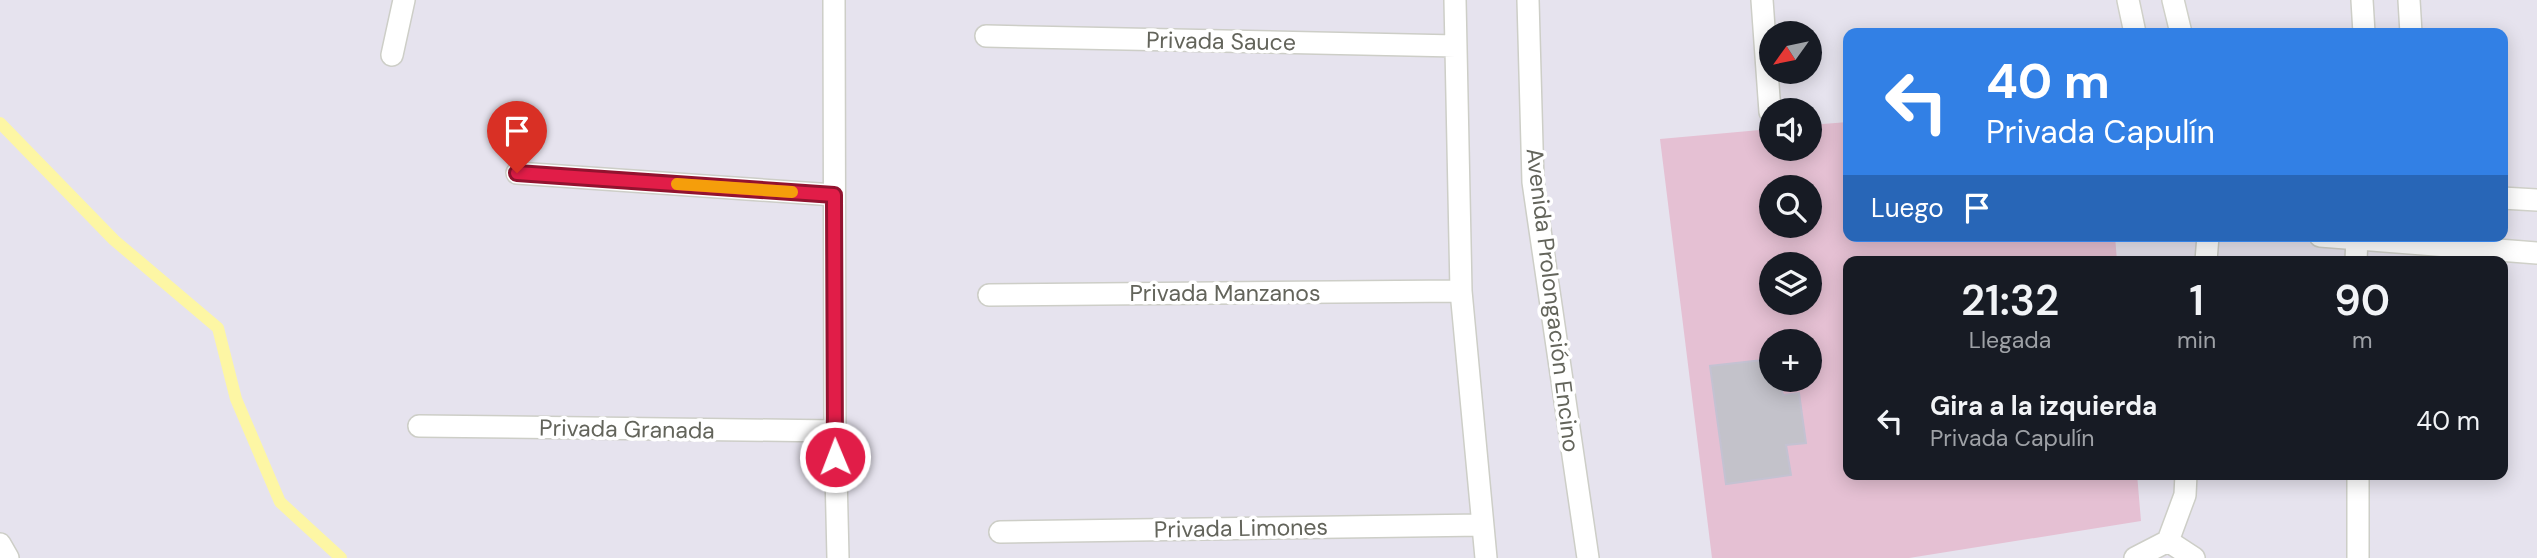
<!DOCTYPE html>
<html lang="es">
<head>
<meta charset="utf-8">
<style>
	body { margin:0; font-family:"DM Sans",sans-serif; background:#20242c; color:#f1f3f6; height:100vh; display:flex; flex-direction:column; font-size:26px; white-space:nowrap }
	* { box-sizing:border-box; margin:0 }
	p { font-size:23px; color:#9ea1a6 }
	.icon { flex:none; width:38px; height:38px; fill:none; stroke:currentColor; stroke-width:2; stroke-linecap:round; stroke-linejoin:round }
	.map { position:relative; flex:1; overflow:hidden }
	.details { position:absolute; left:1843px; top:256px; width:665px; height:224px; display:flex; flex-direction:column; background:#171b24; border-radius:14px; box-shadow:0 4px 18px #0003 }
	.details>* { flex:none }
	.banner { position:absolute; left:1843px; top:28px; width:665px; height:214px; border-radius:14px; box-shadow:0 4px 18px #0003; background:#3280e5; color:#fff; overflow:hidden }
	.needle { width:46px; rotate:237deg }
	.buttons { position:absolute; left:1759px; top:21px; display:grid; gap:14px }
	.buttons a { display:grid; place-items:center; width:63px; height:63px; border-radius:50%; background:#171b24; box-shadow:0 4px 18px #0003; font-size:35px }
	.pin { position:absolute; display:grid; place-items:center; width:60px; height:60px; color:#fff; margin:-72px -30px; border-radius:50% 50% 50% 0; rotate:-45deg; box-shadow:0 0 7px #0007 }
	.pin .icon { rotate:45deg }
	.me { position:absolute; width:77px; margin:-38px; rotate:359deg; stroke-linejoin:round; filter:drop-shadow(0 0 5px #0008) }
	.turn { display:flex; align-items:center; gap:24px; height:147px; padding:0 28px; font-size:32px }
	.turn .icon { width:91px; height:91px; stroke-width:2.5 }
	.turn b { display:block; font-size:49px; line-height:60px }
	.then { display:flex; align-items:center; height:66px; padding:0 28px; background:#0003; gap:14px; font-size:26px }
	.eta { display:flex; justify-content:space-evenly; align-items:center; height:119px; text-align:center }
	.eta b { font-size:42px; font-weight:600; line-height:49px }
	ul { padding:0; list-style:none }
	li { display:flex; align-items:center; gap:21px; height:91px; padding:0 28px }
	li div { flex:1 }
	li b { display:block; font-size:26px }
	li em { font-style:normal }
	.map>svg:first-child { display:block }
	.green { fill:#e5c0d3; fill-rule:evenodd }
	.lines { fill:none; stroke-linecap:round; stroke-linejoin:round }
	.stream { stroke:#fdf6a4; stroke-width:12 }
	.building { fill:#c3c2ca; stroke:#c4c2d2; stroke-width:2 }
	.street-casing { stroke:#cdcec7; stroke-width:24 }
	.secondary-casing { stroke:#d0d1c9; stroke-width:24 }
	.street { stroke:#fff; stroke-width:21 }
	.secondary { stroke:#fff; stroke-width:21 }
	.route-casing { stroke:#92132f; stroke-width:18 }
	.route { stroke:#e11d48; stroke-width:12 }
	.slow { stroke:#f59e0b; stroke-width:12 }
	.labels { text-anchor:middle; stroke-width:7; stroke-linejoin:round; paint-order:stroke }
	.street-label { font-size:23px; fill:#63645b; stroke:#fff }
</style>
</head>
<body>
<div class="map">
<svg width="2537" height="558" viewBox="0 0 2537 558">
	<rect width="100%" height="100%" fill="#e6e3ee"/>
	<path class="green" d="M1848 122V236H2115L2117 261H1848V474H2137L2141 521 1909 558H1712L1660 139 1771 129V149H1810V125ZM1771 187H1810V226H1771ZM1771 264H1810V303H1771ZM1771 341H1810V380H1771Z"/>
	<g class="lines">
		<path class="stream" d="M0 123 114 240 218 328 236 399 280 502 341 558"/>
	</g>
	<path class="building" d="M1771 359V380H1780L1783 395 1799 393 1806 443 1786 445 1791 475 1726 484 1710 366Z"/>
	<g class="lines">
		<defs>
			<path id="street" d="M834 0 835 431 838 558
				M1455 0 1461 291 1486 558
				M1528 0 1533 182 1588 558
				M1762 0 1770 112
				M2362 0 2364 33
				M2409 0 2411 33
				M986 36 1456 46
				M392 55 404 0
				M517 173 834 195
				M2206 261 2208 236
				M2356 261 2357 236
				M989 295 1461 291
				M419 426 835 431
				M2358 474V558
				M1000 532 1482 525
				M2168 541 2194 558
				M0 544 8 558
				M2135 558 2168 541 2185 495 2186 474"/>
			<path id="secondary" d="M2128 0 2135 33
				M2173 0 2181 33
				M2502 198 2537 200
				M2320 236 2537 253"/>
		</defs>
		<use href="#street" class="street-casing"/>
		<use href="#secondary" class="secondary-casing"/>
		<use href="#street" class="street"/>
		<use href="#secondary" class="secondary"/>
	</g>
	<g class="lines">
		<defs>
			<path id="route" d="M517 173 834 195 835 457"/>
		</defs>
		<use href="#route" class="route-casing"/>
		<use href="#route" class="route"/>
		<path class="slow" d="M677 184 792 192"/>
	</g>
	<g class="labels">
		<g class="street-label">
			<text transform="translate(1221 41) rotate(1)" y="8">Privada Sauce</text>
			<text x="1225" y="301">Privada Manzanos</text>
			<text transform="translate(1553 300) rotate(83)" y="8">Avenida Prolongación Encino</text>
			<text transform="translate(627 429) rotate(1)" y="8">Privada Granada</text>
			<text transform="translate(1241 528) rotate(-1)" y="8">Privada Limones</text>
		</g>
	</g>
</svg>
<div class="buttons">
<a><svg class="needle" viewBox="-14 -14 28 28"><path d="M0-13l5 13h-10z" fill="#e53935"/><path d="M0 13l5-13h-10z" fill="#9ea1a6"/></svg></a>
<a><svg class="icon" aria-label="sound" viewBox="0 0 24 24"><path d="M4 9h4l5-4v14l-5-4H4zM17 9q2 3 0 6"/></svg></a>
<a><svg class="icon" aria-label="search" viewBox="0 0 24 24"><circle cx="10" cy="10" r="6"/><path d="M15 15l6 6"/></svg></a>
<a><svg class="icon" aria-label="layers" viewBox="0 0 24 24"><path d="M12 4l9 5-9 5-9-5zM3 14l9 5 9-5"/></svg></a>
<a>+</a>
</div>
<div class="pin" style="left:517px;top:173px;background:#d93025"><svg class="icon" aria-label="arrive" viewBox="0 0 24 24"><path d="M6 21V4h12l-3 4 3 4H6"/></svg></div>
<svg class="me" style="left:835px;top:457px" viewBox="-20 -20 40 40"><circle r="17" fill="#e11d48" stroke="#fff" stroke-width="3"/><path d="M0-11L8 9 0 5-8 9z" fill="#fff"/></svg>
<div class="banner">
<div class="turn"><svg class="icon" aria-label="left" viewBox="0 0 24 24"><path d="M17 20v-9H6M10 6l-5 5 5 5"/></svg><div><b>40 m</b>Privada Capulín</div></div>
<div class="then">Luego<svg class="icon" aria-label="arrive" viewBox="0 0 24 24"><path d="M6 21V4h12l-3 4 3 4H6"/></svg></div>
</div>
<section class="details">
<div class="eta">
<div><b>21:32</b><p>Llegada</p></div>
<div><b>1</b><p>min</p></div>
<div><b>90</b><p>m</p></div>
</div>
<ul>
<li><svg class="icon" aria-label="left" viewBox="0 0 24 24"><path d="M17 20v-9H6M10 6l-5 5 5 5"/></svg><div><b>Gira a la izquierda</b><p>Privada Capulín</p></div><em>40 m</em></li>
</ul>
</section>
</div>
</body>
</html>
